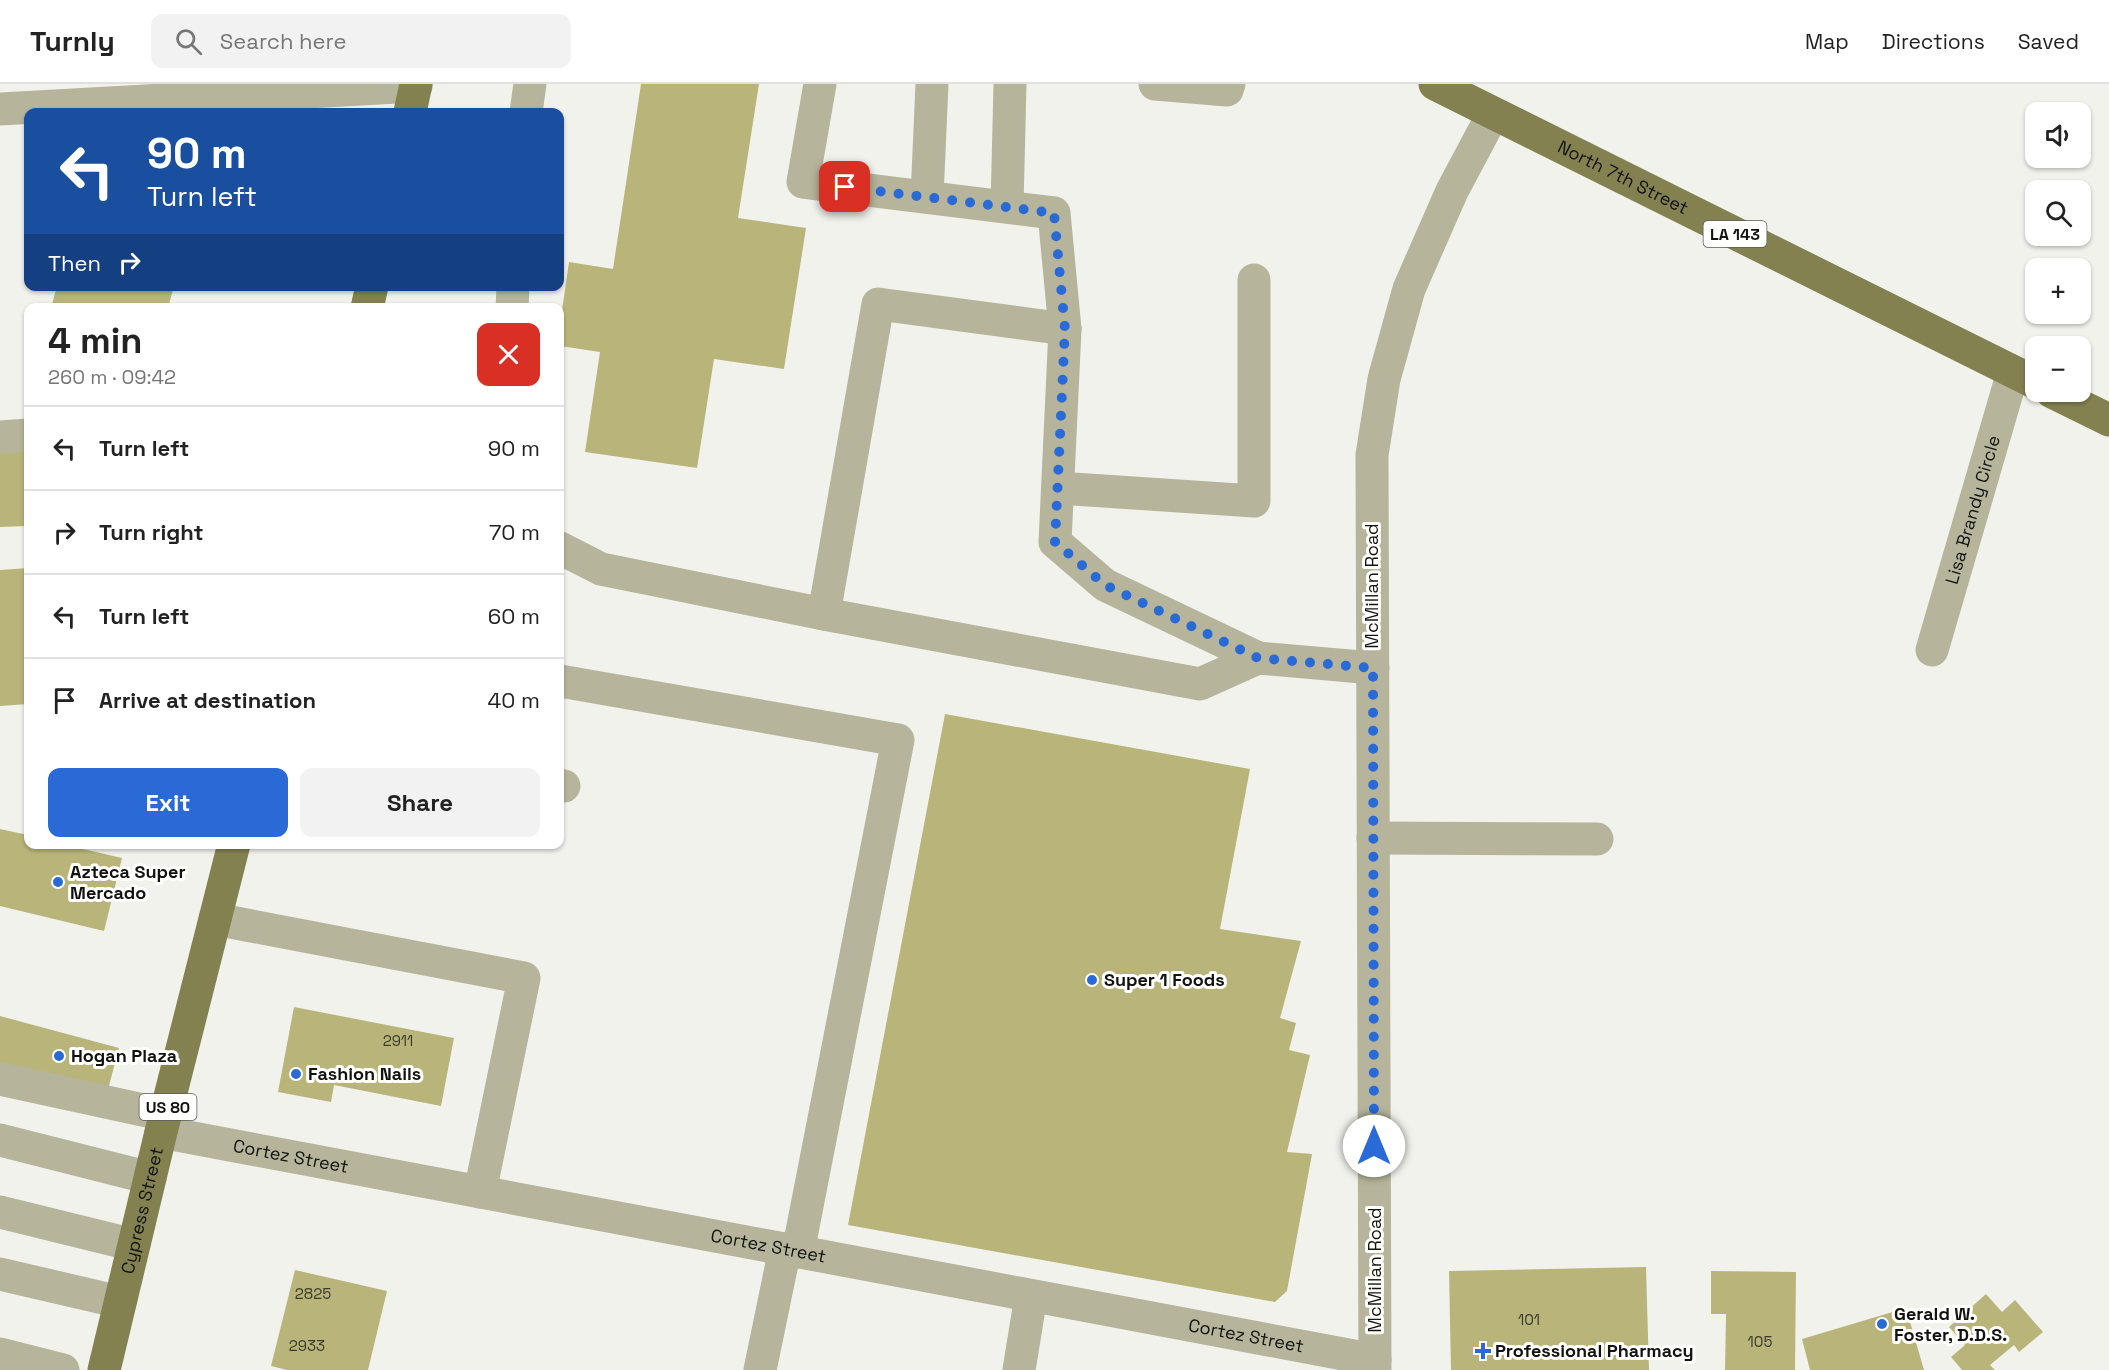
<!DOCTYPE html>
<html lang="en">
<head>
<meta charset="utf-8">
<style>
	body { margin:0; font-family:"Space Grotesk",sans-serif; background:#f2f2f2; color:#222; height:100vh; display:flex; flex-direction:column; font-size:22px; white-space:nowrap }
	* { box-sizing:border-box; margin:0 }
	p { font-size:20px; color:#767676 }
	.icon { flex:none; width:33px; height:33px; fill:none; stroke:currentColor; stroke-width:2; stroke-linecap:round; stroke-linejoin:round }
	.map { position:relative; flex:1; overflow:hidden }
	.side { position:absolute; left:24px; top:219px; width:540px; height:546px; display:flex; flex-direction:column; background:#fff; border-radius:12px; box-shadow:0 2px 4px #0004 }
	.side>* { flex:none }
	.guide { position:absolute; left:24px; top:24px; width:540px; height:183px; border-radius:12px; box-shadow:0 2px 4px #0004; background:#1a4fa0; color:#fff; overflow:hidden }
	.fabs { position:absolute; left:2025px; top:18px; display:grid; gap:12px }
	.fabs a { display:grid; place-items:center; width:66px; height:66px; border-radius:12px; background:#fff; box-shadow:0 2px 4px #0004; font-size:30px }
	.pin { position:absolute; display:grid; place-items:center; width:51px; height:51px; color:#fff; margin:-26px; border-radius:12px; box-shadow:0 3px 9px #0006 }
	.me { position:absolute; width:66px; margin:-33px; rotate:0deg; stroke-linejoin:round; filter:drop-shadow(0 0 4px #0008) }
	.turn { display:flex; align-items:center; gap:21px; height:126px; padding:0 24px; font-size:27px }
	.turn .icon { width:78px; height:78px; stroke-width:2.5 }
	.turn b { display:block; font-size:42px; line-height:51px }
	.then { display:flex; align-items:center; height:57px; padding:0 24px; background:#0003; gap:12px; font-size:22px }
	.round { display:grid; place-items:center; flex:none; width:63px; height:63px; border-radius:12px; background:#f2f2f2 }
	.overview { display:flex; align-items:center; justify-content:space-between; height:102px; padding:0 24px }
	h1 { font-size:36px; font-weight:600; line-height:45px }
	.button { display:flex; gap:12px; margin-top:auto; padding:12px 24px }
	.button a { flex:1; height:69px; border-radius:12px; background:#296ad7; color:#fff; font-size:24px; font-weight:600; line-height:69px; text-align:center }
	.button a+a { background:#f2f2f2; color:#222 }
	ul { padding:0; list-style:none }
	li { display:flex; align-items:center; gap:18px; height:84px; padding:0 24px; border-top:2px solid #e0e0e0 }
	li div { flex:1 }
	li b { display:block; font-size:22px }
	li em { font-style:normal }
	header { display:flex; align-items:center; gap:36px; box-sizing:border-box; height:84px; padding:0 30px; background:#fff; border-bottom:2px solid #e0e0e0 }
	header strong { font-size:28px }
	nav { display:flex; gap:33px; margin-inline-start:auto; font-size:21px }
	.search { width:420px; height:54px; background:#f2f2f2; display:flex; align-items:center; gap:15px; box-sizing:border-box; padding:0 21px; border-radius:12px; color:#767676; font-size:22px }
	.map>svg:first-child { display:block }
	.building { fill:#b9b57a }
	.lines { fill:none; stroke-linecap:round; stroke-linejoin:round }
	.minor { stroke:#b6b59b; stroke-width:33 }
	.major { stroke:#848151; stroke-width:33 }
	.route { stroke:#296ad7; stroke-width:10; stroke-dasharray:0 18 }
	.poi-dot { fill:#296ad7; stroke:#fffffe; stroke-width:2 }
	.labels { text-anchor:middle; stroke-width:6; stroke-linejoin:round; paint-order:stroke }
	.number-label { font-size:15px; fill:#3c3b2a }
	.shield { fill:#fffffe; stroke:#595957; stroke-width:1.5 }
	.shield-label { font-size:16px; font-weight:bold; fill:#121210 }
	.street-label { font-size:18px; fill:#121210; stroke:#fffffe }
	.poi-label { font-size:18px; font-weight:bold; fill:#121210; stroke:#fffffe; text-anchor:start }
</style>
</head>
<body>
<header>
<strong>Turnly</strong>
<div class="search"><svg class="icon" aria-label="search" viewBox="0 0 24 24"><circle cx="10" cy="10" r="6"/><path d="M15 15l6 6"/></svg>Search here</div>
<nav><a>Map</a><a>Directions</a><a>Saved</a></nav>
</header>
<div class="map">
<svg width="2109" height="1286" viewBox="0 0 2109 1286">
	<rect width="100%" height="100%" fill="#f2f2ed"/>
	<path class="building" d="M641 0H759L738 134 806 144 784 285 714 275 697 384 585 368 600 268 560 262V240L569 178 613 185Z
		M57 202H174L168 224H51Z
		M28 363V442L0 443V364Z
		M28 484V620L0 622V486Z
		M945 630 1250 685 1220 845 1301 857 1280 934 1296 939 1289 966 1310 971 1287 1068 1312 1070 1287 1207 1275 1218 848 1141Z
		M0 745 28 751V760H71L70 762 122 774 104 847 0 822Z
		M294 923 454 954 441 1022 334 1001 331 1018 278 1008Z
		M0 932 119 964 107 1009 0 980Z
		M1646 1183 1649 1286H1451L1449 1187Z
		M295 1186 387 1207 368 1286H287L271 1282Z
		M1711 1187 1796 1188 1795 1286H1725L1726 1230H1711Z
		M1986 1210 2002 1228 2015 1216 2043 1248 2019 1268 2014 1261 1990 1281 1995 1286H1962L1951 1273 1965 1261 1949 1243Z
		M1906 1224 1924 1286H1810L1802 1255Z"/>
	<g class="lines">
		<g class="minor">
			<path d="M820 0 803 98 1054 129 1065 245"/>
			<path d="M1155 0 1227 6 1229 0"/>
			<path d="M0 25 416 2"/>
			<path d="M526 28 530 0"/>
			<path d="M927 113 932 0"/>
			<path d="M1007 123 1010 0"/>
			<path d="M512 224 513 202"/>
			<path d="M0 353 28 351"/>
			<path d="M1058 404 1254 417V196"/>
			<path d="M560 464 601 485 824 530 1200 600 1258 574 1373 584"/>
			<path d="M824 530 878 220 1065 245 1055 458 1105 501 1258 574"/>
			<path id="s1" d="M1932 566 2013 288"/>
			<path d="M560 597 898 656 798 1168"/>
			<path d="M560 701 564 702"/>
			<path d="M1373 754 1597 755"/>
			<path d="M215 835 524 894 480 1108"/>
			<path d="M0 995 166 1031"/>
			<path id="s2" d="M161 1048 1375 1276"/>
			<path d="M0 1056 150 1094"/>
			<path d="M0 1128 134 1161"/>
			<path d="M0 1190 120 1218"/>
			<path d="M0 1270 63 1286"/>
			<path d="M760 1286 785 1165"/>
			<path d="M1019 1286 1031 1212"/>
			<path d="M1375 1286 1372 371 1384 295 1409 205 1452 107 1493 30"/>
		</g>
		<g class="major">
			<path id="s3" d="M1435 0 2036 299"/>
			<path d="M410 28 416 0"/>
			<path d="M367 224 372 202"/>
			<path d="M2052 308 2109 336"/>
			<path id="s4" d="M104 1286 161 1048 234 760"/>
		</g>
	</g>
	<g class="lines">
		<path class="route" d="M845 103 1054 129 1065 245 1055 458 1105 501 1258 574 1373 584 1374 1062"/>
	</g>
	<g class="poi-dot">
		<circle cx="58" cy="798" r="6"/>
		<circle cx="1092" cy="896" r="6"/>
		<circle cx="59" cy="972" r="6"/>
		<circle cx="296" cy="990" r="6"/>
		<circle cx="1882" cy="1240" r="6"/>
		<path d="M1480 1258h6v6h6v6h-6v6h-6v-6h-6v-6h6z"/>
	</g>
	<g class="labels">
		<g class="number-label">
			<text x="398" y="962">2911</text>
			<text x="313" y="1215">2825</text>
			<text x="1529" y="1241">101</text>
			<text x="1760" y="1263">105</text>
			<text x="307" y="1267">2933</text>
		</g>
		<g class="shield">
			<rect x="1703.5" y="137" width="63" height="26" rx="4.5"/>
			<rect x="139.5" y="1010" width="57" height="26" rx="4.5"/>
		</g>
		<g class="shield-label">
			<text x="1735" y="156">LA 143</text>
			<text x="168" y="1029">US 80</text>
		</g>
		<g class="street-label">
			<text dy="6" stroke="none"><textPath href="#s3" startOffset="210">North 7th Street</textPath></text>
			<text dy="6" stroke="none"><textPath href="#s1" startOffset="146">Lisa Brandy Circle</textPath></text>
			<text transform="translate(1372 502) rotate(-90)" y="6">McMillan Road</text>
			<text dy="6" stroke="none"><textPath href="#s2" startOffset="132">Cortez Street</textPath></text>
			<text dy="6" stroke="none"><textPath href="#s4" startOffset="164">Cypress Street</textPath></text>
			<text dy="6" stroke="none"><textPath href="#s2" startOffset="618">Cortez Street</textPath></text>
			<text transform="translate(1375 1186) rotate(-90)" y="6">McMillan Road</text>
			<text dy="6" stroke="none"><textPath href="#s2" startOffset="1104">Cortez Street</textPath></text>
		</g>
		<g class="poi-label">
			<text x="70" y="794">Azteca Super<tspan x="70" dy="21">Mercado</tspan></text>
			<text x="1104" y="902">Super 1 Foods</text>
			<text x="71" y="978">Hogan Plaza</text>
			<text x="308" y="996">Fashion Nails</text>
			<text x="1894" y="1236">Gerald W.<tspan x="1894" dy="21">Foster, D.D.S.</tspan></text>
			<text x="1495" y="1273">Professional Pharmacy</text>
		</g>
	</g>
</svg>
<div class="fabs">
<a><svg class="icon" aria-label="sound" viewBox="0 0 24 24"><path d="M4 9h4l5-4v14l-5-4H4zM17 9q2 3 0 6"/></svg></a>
<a><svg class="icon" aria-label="search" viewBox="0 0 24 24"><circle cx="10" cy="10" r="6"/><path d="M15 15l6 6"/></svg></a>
<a>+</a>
<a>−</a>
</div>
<div class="pin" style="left:845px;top:103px;background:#d93025"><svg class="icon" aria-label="arrive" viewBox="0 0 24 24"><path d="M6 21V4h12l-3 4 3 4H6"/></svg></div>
<svg class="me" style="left:1374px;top:1062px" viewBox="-20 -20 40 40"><circle r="19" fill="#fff"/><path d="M0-13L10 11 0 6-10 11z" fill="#296ad7"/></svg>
<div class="guide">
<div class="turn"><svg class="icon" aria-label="left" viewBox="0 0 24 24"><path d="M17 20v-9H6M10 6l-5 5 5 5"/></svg><div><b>90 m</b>Turn left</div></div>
<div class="then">Then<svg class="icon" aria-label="right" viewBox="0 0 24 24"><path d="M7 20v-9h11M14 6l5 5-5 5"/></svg></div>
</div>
<section class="side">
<div class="overview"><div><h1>4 min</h1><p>260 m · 09:42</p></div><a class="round" style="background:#d93025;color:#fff"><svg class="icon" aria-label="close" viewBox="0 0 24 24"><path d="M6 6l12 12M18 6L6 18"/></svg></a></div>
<ul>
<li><svg class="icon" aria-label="left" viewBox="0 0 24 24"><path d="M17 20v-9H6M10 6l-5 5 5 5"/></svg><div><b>Turn left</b></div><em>90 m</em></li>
<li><svg class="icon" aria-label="right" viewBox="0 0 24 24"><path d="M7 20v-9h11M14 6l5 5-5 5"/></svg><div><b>Turn right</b></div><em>70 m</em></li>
<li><svg class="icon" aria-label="left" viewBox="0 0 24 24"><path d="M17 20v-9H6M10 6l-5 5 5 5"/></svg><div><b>Turn left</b></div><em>60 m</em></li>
<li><svg class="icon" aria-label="arrive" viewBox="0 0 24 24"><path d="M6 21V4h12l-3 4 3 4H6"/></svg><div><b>Arrive at destination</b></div><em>40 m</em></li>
</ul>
<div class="button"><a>Exit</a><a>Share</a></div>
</section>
</div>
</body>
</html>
